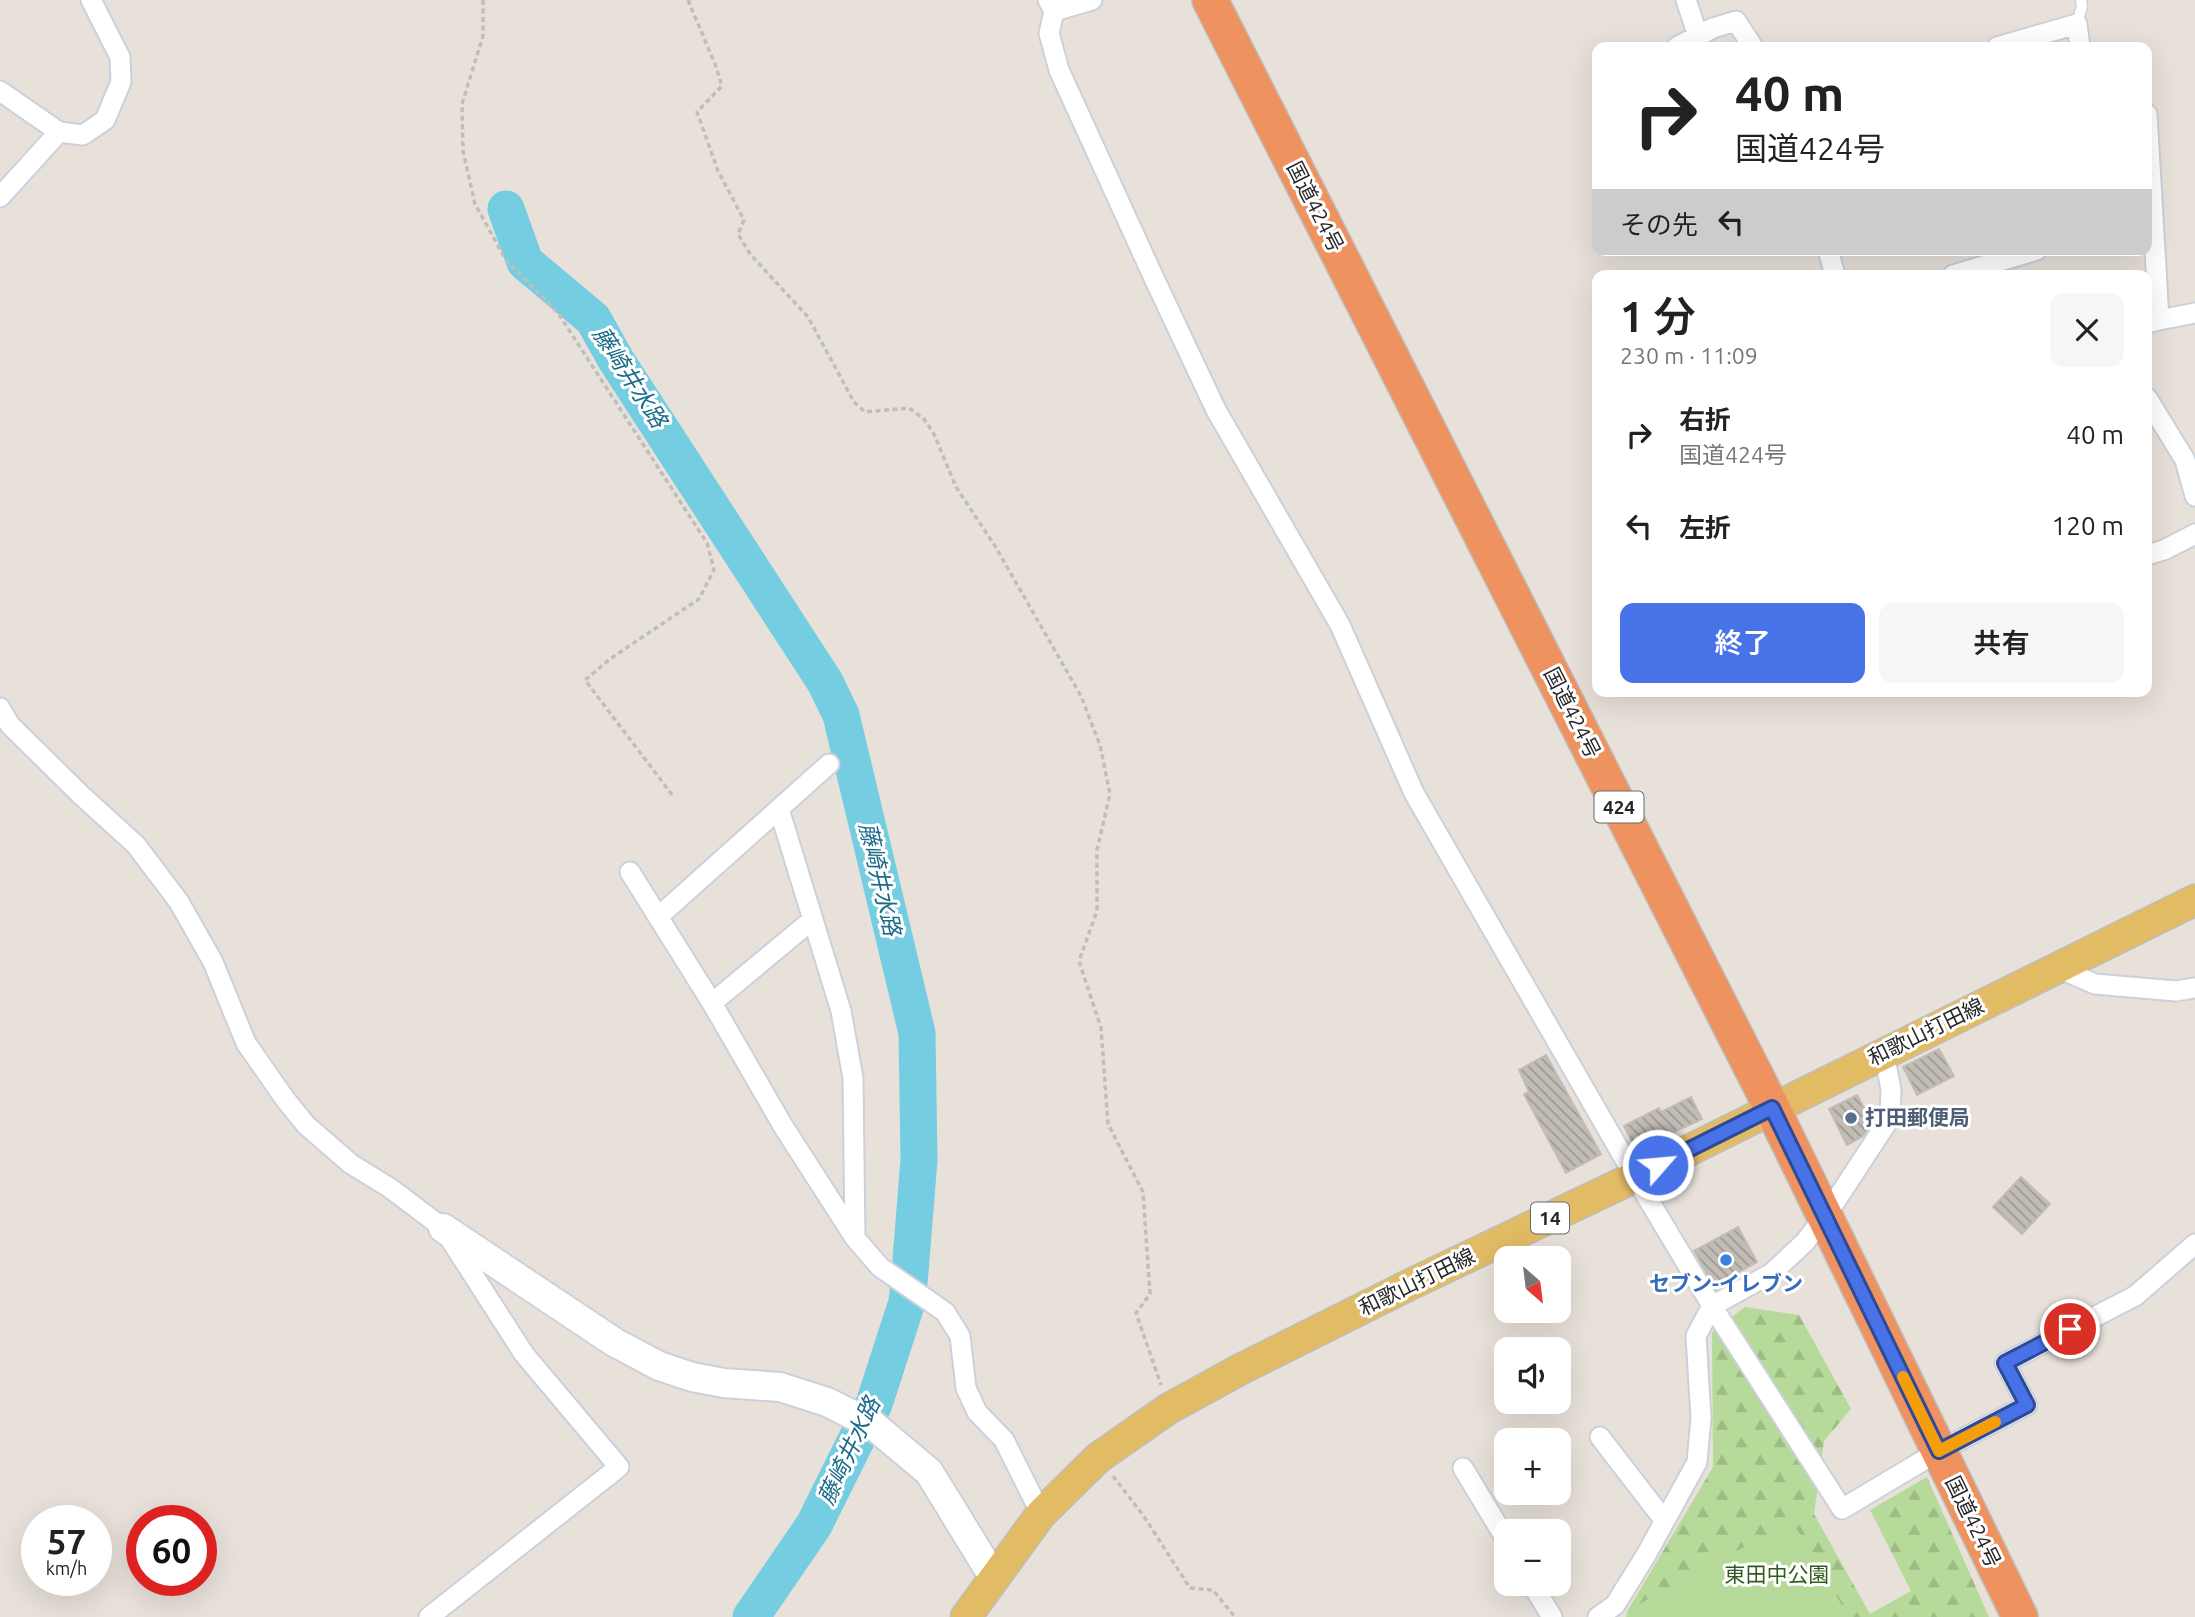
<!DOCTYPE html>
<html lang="ja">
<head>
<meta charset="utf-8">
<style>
	body { margin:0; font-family:Ubuntu,"Noto Sans JP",sans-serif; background:#f6f6f6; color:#222; height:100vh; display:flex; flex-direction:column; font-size:26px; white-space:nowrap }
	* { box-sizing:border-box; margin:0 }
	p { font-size:23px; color:#767676 }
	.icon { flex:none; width:38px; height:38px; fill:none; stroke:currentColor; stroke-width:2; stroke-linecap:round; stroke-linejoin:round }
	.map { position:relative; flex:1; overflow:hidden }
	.side { position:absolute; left:1592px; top:270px; width:560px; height:427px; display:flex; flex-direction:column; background:#fff; border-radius:14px; box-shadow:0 7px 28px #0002 }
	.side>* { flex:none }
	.guide { position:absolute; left:1592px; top:42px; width:560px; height:214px; border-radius:14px; box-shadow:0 7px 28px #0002; background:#fff; color:#222; overflow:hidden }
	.needle { width:46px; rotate:152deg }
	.buttons { position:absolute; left:1494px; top:1246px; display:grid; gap:14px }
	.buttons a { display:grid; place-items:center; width:77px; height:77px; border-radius:14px; background:#fff; box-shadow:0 7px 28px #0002; font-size:35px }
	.speed { position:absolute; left:21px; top:1505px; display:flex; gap:14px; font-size:35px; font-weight:700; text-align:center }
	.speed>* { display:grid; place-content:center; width:91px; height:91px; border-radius:50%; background:#fff; box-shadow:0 7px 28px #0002; line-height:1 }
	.speed small { font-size:18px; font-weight:400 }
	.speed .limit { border:10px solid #d22; background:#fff; color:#111 }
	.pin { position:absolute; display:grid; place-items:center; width:60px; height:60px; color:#fff; margin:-30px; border:4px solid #fff; border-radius:50%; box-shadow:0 2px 7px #0007 }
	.me { position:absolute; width:77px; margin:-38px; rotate:63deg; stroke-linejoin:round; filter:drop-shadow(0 0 5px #0008) }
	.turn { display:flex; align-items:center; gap:24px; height:147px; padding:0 28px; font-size:32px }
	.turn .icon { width:91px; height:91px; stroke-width:2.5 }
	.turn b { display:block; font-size:49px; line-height:60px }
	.then { display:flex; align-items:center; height:66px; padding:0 28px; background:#0003; gap:14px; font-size:26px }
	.round { display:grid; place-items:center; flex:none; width:74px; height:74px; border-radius:14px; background:#f6f6f6 }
	.head { display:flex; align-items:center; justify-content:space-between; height:119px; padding:0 28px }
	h1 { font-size:42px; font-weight:600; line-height:52px }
	.button { display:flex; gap:14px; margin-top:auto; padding:14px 28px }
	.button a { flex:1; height:80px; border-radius:14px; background:#4772e8; color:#fff; font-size:28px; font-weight:600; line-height:80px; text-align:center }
	.button a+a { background:#f6f6f6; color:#222 }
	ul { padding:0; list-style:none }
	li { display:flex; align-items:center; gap:21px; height:91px; padding:0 28px }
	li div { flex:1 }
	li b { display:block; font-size:26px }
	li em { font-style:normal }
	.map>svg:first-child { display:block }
	.forest { fill:url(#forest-firs) }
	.park { fill:#b5da9a }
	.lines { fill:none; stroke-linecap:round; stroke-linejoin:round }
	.river { stroke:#75cde2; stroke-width:37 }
	.building { fill:url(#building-back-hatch); stroke:#c3bcb4; stroke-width:2 }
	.lane-casing { stroke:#ccd0db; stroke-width:13 }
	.street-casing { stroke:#ccd0db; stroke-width:23 }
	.secondary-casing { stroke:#ccd0db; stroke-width:32 }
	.primary-casing { stroke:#bebebe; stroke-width:33 }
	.highway-casing { stroke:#bebebe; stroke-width:38 }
	.path { stroke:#bebebe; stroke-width:3.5; stroke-dasharray:5 3.5; stroke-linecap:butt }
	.lane { stroke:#fff; stroke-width:10 }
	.street { stroke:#fff; stroke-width:19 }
	.secondary { stroke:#fff; stroke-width:28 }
	.primary { stroke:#e2bb65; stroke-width:30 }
	.highway { stroke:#ee925f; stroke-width:35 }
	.route-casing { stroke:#2e4a97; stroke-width:18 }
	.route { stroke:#4772e8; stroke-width:12 }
	.slow { stroke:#f59e0b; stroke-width:12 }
	.service-dot { fill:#5c6f8a; stroke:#fff; stroke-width:2.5 }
	.shop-dot { fill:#3f7fe0; stroke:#fff; stroke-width:2.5 }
	.labels { text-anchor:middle; stroke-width:6; stroke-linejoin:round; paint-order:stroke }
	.shield { fill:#fff; stroke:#686868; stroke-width:2 }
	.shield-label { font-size:19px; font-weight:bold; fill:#272727 }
	.street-label { font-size:21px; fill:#272727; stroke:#fff }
	.service-label { font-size:21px; font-weight:bold; fill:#4e5e75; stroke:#fff; text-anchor:start }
	.shop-label { font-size:21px; font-weight:bold; fill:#366cbe; stroke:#fff }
	.park-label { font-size:21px; fill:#315c1f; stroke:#fff }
	.water-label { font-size:23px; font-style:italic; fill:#196b89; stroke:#fff }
</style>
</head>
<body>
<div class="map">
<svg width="2195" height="1617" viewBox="0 0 2195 1617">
	<defs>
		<pattern id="forest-firs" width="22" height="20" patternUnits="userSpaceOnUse" patternTransform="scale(1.75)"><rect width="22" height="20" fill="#b5da9a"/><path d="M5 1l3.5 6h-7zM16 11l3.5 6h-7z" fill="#9cbb85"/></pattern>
		<pattern id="building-back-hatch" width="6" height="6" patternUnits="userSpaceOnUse" patternTransform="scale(1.75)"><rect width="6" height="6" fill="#c1bcb5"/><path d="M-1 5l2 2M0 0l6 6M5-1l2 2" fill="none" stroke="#9d9993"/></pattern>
	</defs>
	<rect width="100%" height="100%" fill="#e8e1da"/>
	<path class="forest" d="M1745 1307 1799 1315 1851 1409 1824 1441 1814 1514 1870 1614 1911 1591 1870 1510 1927 1477 1989 1617H1849L1628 1610 1713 1467 1712 1332Z"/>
	<path class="park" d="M1792 1521 1849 1617H1626L1628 1610Z"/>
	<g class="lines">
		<path class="river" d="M506 209 525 262 593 319 616 360 825 682 841 715 917 1033 919 1160 910 1272 907 1302 874 1404 814 1525 751 1617"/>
	</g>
	<path class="building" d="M1939 1049 1954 1076 1917 1095 1903 1067Z
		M1546 1055 1601 1154 1566 1173 1524 1094 1529 1092 1519 1070Z
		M1857 1095 1872 1123 1863 1136 1847 1145 1829 1109Z
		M1691 1097 1702 1119 1672 1133 1675 1138 1639 1156 1624 1126 1659 1108 1661 1112Z
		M2021 1177 2050 1204 2022 1234 1993 1207Z
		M1738 1227 1757 1262 1714 1286 1694 1251Z"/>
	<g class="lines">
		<defs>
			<path id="lane" d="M2077 24 2082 6 2081 0"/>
			<path id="street" d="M1048 0 1054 11 1049 33 1059 70 1153 276 1216 410 1340 625 1414 793 1635 1177 1712 1306 1842 1509 1939 1451 2027 1405 2005 1363 2135 1296 2195 1244
				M1686 0 1698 36
				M1054 11 1092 0
				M1677 47 1713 28 1736 21 1753 47
				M1997 47 2077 24 2080 47
				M0 91 59 132
				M2147 114 2159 320 2147 323
				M0 197 59 132 83 135 105 120 121 82 120 57 91 0
				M1828 250 1835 275
				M1953 275 2037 250
				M2159 320 2195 313
				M2147 398 2185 460 2195 496
				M2147 555 2164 550 2195 534
				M0 708 10 725 81 795 136 845 179 902 213 962 246 1043 285 1099 306 1125 351 1164 390 1188 443 1228 524 1354 619 1467 429 1617
				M779 809 841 1011 853 1078 855 1238
				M630 872 712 1003 783 1126 855 1238 880 1267 945 1312 960 1336 966 1388 977 1412 1004 1440 1041 1514
				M658 917 829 764
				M2058 968 2095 984 2176 991 2195 988
				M712 1003 812 920
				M1600 1437 1664 1520
				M1463 1468 1507 1541
				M1532 1584 1552 1617
				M1598 1617 1615 1605 1646 1555 1697 1462 1701 1418 1696 1336 1712 1306 1772 1273 1805 1242 1833 1205 1890 1118 1891 1090 1884 1053"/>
			<path id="secondary" d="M443 1228 614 1342 659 1366 692 1377 724 1383 780 1387 827 1402 873 1425 929 1472 994 1578"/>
			<path id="primary" d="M966 1617 1041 1514 1098 1458 1168 1409 1241 1369 1407 1286 1635 1177 2195 900"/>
			<path id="highway" d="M1210 0 1772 1108 2020 1617"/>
		</defs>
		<use href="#lane" class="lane-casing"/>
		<use href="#street" class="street-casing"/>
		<use href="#secondary" class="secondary-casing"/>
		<use href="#primary" class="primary-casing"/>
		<use href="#highway" class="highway-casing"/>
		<path class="path" d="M483 0V36L462 104 463 151 475 204 506 260 558 313 707 543 714 570 699 599 610 659 585 680 673 796
			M688 0 715 64 722 86 697 112 718 171 744 220 738 234 750 254 808 317 854 402 865 412 909 408 924 419 934 434 956 487 995 546 1081 696 1100 745 1110 794 1097 850V911L1079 961 1101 1028 1108 1124 1143 1192 1150 1294 1136 1313 1161 1385
			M1113 1476 1143 1515 1190 1588 1213 1590 1235 1617"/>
		<use href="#lane" class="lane"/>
		<use href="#street" class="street"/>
		<use href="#secondary" class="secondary"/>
		<use href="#primary" class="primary"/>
		<use href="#highway" class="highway"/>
	</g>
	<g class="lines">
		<defs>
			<path id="route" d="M1658 1165 1772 1108 1939 1451 2027 1405 2005 1363 2070 1329"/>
		</defs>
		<use href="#route" class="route-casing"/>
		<use href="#route" class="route"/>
		<path class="slow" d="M1903 1377 1939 1451 1995 1422"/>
	</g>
	<circle class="service-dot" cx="1851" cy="1118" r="7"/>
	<circle class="shop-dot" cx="1726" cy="1260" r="7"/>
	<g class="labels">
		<g class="shield">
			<rect x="1594.5" y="791.5" width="49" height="31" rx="5"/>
			<rect x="1531" y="1202.5" width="38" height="31" rx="5"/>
		</g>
		<g class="shield-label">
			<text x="1619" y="814">424</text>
			<text x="1550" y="1225">14</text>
		</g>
		<g class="street-label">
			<text transform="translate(1315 207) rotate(63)" y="7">国道424号</text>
			<text transform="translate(1572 713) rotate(63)" y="7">国道424号</text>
			<text transform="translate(1926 1032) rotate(-26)" y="7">和歌山打田線</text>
			<text transform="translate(1417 1282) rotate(-26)" y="7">和歌山打田線</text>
			<text transform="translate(1973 1522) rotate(64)" y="7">国道424号</text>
		</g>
		<g class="service-label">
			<text x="1865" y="1125">打田郵便局</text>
		</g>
		<g class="shop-label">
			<text x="1726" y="1291">セブン-イレブン</text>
		</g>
		<g class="park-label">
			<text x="1777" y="1582">東田中公園</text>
		</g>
		<g class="water-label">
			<text transform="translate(630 377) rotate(57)" y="8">藤崎井水路</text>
			<text transform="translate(880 879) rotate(77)" y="8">藤崎井水路</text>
			<text transform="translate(849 1451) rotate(-65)" y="8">藤崎井水路</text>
		</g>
	</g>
</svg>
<div class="buttons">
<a><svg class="needle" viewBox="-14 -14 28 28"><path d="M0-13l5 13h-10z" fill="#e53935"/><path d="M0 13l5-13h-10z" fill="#767676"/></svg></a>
<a><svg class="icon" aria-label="sound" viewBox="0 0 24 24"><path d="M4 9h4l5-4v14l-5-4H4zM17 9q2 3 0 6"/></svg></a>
<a>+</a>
<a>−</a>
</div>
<div class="speed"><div>57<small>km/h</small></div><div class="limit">60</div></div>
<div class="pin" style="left:2070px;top:1329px;background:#d93025"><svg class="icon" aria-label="arrive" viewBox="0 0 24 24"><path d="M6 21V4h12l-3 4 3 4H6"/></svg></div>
<svg class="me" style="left:1658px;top:1165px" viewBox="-20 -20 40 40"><circle r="17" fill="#4772e8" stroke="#fff" stroke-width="3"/><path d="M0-11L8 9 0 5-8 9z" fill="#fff"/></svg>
<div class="guide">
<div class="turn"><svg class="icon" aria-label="right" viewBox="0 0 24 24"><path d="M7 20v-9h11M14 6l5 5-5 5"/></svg><div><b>40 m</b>国道424号</div></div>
<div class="then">その先<svg class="icon" aria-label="left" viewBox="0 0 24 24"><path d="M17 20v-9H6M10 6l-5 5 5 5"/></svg></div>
</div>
<section class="side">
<div class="head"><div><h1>1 分</h1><p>230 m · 11:09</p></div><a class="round"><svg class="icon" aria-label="close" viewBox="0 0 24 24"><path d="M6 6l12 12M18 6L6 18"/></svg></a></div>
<ul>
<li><svg class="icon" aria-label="right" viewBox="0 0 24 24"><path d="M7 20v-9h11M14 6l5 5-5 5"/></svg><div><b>右折</b><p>国道424号</p></div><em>40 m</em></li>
<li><svg class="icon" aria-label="left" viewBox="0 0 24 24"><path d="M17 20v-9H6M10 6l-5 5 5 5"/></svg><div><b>左折</b></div><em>120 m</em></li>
</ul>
<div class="button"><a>終了</a><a>共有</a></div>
</section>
</div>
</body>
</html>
